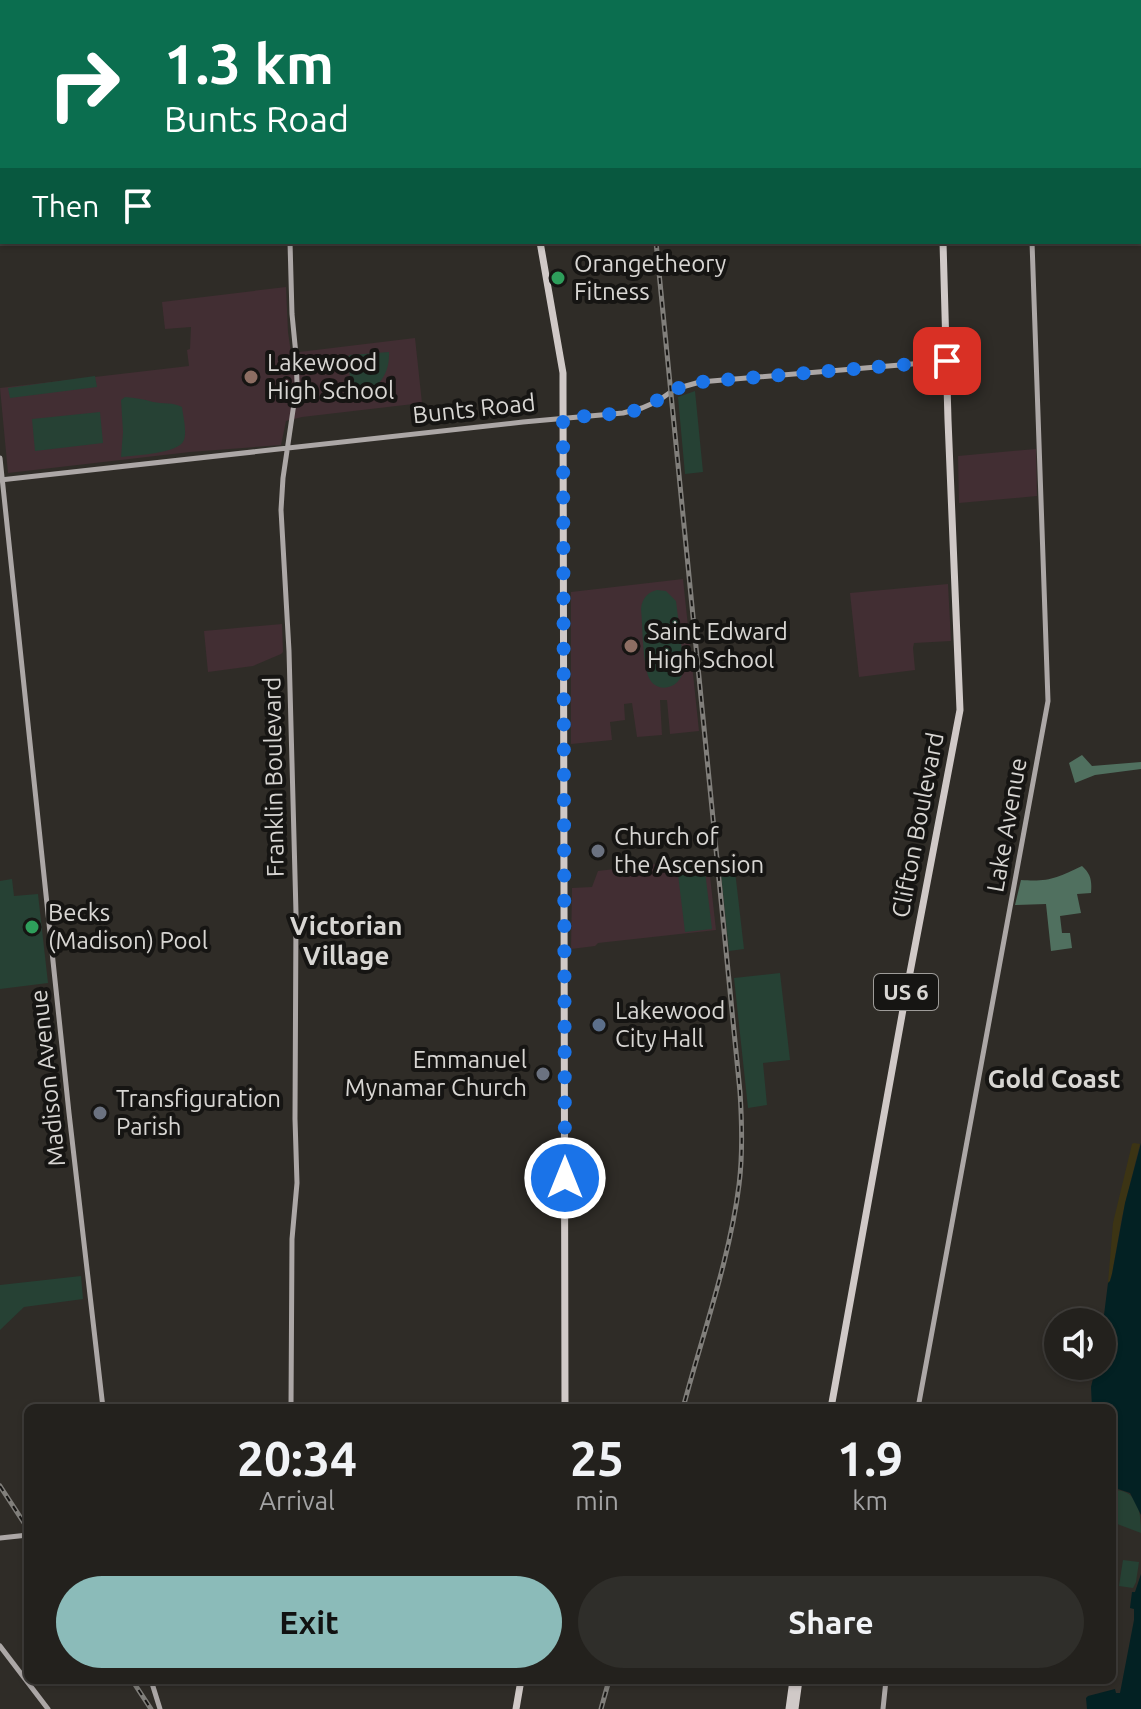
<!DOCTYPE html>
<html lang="en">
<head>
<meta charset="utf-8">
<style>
	body { margin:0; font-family:Ubuntu,sans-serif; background:#2f2e2a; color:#f1f3f6; height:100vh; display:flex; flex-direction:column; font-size:30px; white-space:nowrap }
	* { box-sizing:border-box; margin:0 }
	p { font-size:26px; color:#a3a3a4 }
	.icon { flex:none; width:44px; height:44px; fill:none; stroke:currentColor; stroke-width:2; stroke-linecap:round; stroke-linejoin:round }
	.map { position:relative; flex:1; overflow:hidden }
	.side { position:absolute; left:24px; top:1404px; width:1092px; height:280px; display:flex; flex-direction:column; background:#23211d; border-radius:12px; box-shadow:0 2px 6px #0004,0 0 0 2px #403e3b }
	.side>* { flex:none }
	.hud { position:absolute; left:0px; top:0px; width:1142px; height:244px; box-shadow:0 2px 6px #0004,0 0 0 2px #403e3b; background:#0b6e4f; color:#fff; overflow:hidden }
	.buttons { position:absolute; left:1044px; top:1308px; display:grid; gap:16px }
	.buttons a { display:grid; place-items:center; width:72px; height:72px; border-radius:50%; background:#23211d; box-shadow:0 2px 6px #0004,0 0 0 2px #403e3b; font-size:40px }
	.pin { position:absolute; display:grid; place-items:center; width:68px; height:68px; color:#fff; margin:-34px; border-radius:16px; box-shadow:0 4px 12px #0006 }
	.me { position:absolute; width:88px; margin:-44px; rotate:0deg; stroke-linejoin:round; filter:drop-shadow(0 0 6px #0008) }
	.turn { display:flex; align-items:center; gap:28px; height:168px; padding:0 32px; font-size:36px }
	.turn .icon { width:104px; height:104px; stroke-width:2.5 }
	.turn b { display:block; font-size:56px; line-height:68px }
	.then { display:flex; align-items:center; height:76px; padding:0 32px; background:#0003; gap:16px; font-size:30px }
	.eta { display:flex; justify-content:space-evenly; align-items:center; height:136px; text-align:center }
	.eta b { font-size:48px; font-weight:700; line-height:56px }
	.button { display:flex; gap:16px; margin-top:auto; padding:16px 32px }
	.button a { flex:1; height:92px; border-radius:48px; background:#8bbbb9; color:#111; font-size:32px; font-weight:700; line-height:92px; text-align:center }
	.button a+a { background:#2f2e2a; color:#f1f3f6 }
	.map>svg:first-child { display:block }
	.education { fill:#422e33 }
	.green { fill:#264134 }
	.forest { fill:#50705f }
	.sand { fill:#3c3414 }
	.water { fill:#032123 }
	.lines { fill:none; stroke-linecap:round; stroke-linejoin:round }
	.secondary { stroke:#aca7a6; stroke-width:5 }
	.primary { stroke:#d0c9c7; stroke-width:7 }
	.rail-casing { stroke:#817f7b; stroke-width:5 }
	.rail { stroke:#161513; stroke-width:2; stroke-dasharray:6; stroke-linecap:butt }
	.route { stroke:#1a73e8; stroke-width:14; stroke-dasharray:0 25.2 }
	.leisure-dot { fill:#2e9e5b; stroke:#161513; stroke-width:3 }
	.education-dot { fill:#8d6e63; stroke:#161513; stroke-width:3 }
	.worship-dot { fill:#6b7280; stroke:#161513; stroke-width:3 }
	.service-dot { fill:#5c6f8a; stroke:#161513; stroke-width:3 }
	.labels { text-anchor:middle; stroke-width:8; stroke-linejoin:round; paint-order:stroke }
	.shield { fill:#161513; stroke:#9e9c99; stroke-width:2 }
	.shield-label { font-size:22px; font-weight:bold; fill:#d8d6d3 }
	.poi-label { font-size:24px; fill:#d8d6d3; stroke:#161513; text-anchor:start }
	.street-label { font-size:24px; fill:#d8d6d3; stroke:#161513 }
	.neighbourhood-label { font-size:26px; font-weight:bold; fill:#d8d6d3; stroke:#161513 }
</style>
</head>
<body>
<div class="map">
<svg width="1141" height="1709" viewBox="0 0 1141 1709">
	<rect width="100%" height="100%" fill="#2f2c27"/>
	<path class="education" d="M286 287 288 332 291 353 415 338 422 403 302 417 286 421 281 445 190 452 8 473 0 388 189 366 187 350 190 349 191 327 165 329 162 302Z
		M1036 449 1037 496 959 503 958 456Z
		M683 579 699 731 670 734 667 700H660L662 735 637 737 632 703 624 704 625 720 610 722 612 740 571 744V592Z
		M948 584 951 641 914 643 913 648 915 670 859 677 850 593Z
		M282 624 283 652 281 654 253 666 208 672 204 631Z
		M708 858 716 930 598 943 595 946 571 949 572 888 592 887 598 871Z"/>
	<path class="green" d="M389 352C390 377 376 391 353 397L347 357 350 355Z
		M95 376 97 387 10 398 8 388Z
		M695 391 703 472 685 474 678 397Z
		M125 397C135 398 143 399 153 402 163 404 173 402 182 407 183 416 187 431 184 440 179 454 135 455 121 457L123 432 121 400Z
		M100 412 103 443 35 451 32 419Z
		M657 590 666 591 676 601 684 667C682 691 652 696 647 672 642 652 643 629 641 609 642 598 648 592 657 590Z
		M704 863 712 929 685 932 677 866Z
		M735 871 744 949 729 951 721 873Z
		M12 879 14 896 38 894 48 983 0 989V881Z
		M780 973 790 1060 763 1063 767 1105 748 1108 734 978Z
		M81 1276 83 1299 24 1307 0 1330V1285Z
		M1112 1490C1138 1489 1141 1511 1141 1533L1112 1522Z
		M1123 1560 1139 1562 1136 1582 1133 1588 1119 1586Z"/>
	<path class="forest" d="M1082 755 1092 766 1141 762V769L1095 775 1075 783 1069 763Z
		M1082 866C1091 874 1092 881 1091 893L1077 894 1081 913 1060 916 1062 933H1070L1072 948 1051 951 1046 904 1015 905 1021 880C1049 882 1057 878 1082 866Z"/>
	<path class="sand" d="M1134 1143 1140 1144 1122 1217 1112 1274 1110 1281 1108 1283 1113 1223 1132 1144Z"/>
	<path class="water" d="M1141 1143V1515L1130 1493 1112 1487V1408H1092L1091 1387 1096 1366H1102V1331L1108 1283 1110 1281 1112 1274 1125 1203Z
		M1141 1574V1709H1087L1086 1698 1088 1696 1115 1689 1116 1693H1120L1134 1620V1609L1130 1608 1132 1592H1135Z"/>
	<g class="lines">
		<path class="secondary" d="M265 0V2
			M1023 0V2
			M290 242 292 314 296 355 297 383 283 478 281 510 289 651 296 913 295 1119 297 1183 292 1239 291 1408
			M0 458 69 1113 103 1408
			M0 480 523 422 623 413 642 408 658 401 675 389 700 382 947 361
			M918 1408 1048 701 1032 242
			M0 1538 28 1535
			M0 1646 48 1709
			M151 1680 160 1709
			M883 1709 886 1680"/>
		<path class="primary" d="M493 0V2
			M935 0 936 2
			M540 242 563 373V386L565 1408
			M831 1408 904 1004 960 710 948 420 943 242
			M516 1709 521 1680
			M789 1709 793 1680
			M795 1709 799 1680"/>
		<defs>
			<path id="rail" d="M632 0V2
				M656 242 740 1092C742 1123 743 1154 739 1185 730 1258 702 1336 683 1408
				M0 1486 28 1529
				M132 1680 151 1709
				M601 1709 609 1680"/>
		</defs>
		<use href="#rail" class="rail-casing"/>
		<use href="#rail" class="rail"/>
	</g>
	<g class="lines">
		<path class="route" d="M565 1178 563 418 623 413 638 410 650 405 675 389 700 382 947 361"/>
	</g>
	<g class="leisure-dot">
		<circle cx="558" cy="278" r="8"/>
		<circle cx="32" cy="927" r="8"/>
	</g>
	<g class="education-dot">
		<circle cx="251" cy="377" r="8"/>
		<circle cx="631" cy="646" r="8"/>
	</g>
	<g class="worship-dot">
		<circle cx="598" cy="851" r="8"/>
		<circle cx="543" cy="1074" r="8"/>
		<circle cx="100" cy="1113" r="8"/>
	</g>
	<circle class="service-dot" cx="599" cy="1025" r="8"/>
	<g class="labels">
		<rect class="shield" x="874" y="974" width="64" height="36" rx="6"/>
		<g class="shield-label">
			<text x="906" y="1000">US 6</text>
		</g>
		<g class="poi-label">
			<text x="574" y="272">Orangetheory<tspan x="574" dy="28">Fitness</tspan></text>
			<text x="267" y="371">Lakewood<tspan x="267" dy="28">High School</tspan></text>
			<text x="647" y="640">Saint Edward<tspan x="647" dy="28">High School</tspan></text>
			<text x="614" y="845">Church of<tspan x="614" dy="28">the Ascension</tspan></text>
			<text x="48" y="921">Becks<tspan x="48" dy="28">(Madison) Pool</tspan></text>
			<text x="615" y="1019">Lakewood<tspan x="615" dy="28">City Hall</tspan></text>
			<text x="527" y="1068" text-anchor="end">Emmanuel<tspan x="527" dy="28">Mynamar Church</tspan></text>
			<text x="116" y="1107">Transfiguration<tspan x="116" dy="28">Parish</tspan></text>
		</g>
		<g class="street-label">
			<text transform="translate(474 409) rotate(-6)" y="8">Bunts Road</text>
			<text transform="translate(274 777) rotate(-91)" y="8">Franklin Boulevard</text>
			<text transform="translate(918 825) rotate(-79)" y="8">Clifton Boulevard</text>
			<text transform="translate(1007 825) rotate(-80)" y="8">Lake Avenue</text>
			<text transform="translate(48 1078) rotate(-96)" y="8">Madison Avenue</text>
		</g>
		<g class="neighbourhood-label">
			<text x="346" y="935">Victorian<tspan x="346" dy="30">Village</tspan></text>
			<text x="1054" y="1088">Gold Coast</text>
		</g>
	</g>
</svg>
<div class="buttons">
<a><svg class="icon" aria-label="sound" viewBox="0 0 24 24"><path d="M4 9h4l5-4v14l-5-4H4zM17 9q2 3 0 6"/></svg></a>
</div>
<div class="pin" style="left:947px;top:361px;background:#d93025"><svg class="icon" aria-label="arrive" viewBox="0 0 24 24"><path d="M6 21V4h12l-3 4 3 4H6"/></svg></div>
<svg class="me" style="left:565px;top:1178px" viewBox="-20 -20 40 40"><circle r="17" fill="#1a73e8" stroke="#fff" stroke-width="3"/><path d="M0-11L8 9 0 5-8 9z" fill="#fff"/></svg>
<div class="hud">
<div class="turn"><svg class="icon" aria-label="right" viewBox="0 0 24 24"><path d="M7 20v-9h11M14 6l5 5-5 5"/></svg><div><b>1.3 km</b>Bunts Road</div></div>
<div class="then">Then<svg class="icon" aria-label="arrive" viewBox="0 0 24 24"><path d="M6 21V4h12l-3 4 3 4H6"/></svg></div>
</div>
<section class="side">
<div class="eta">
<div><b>20:34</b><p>Arrival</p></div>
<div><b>25</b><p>min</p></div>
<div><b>1.9</b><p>km</p></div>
</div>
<div class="button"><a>Exit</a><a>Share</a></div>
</section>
</div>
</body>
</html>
